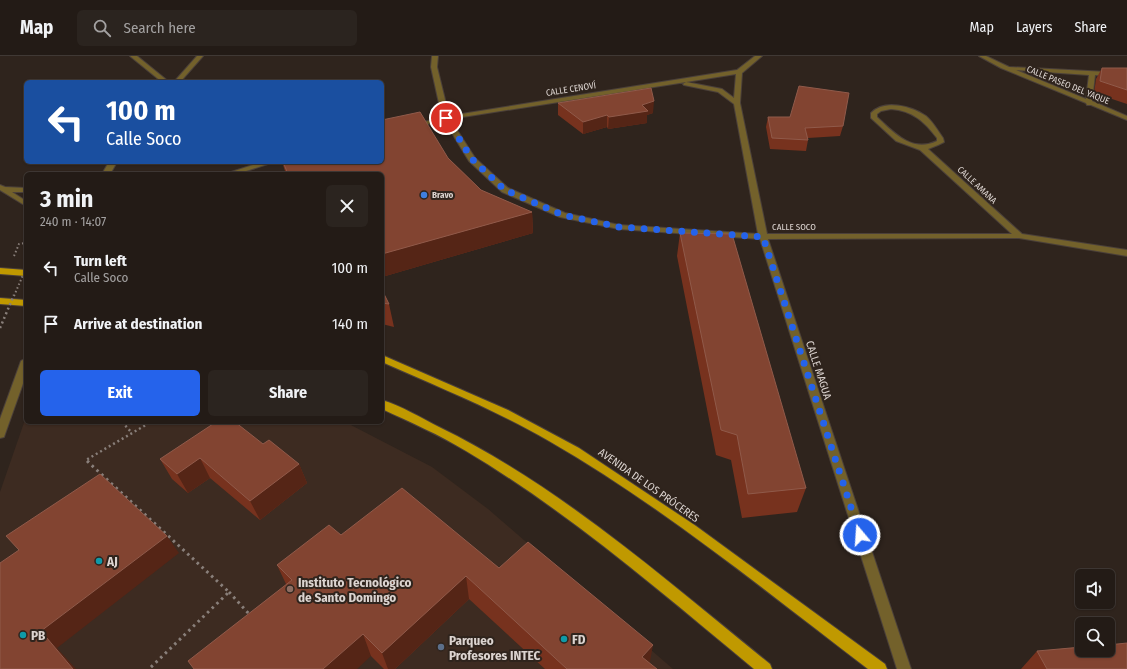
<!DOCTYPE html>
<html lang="en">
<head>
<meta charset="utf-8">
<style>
	body { margin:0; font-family:"Fira Sans Condensed",sans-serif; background:#2b241f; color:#f1f3f6; height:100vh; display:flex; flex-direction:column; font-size:15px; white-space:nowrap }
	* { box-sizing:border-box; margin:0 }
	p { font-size:13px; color:#a3a1a1 }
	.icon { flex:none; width:22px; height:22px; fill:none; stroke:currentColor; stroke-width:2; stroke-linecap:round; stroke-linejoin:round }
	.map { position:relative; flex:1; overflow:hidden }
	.details { position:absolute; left:24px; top:116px; width:360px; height:252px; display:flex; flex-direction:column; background:#231b16; border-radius:6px; box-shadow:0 1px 3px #0004,0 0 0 1px #403935 }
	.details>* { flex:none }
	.top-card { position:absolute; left:24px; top:24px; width:360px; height:84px; border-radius:6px; box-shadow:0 1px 3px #0004,0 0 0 1px #403935; background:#1a4fa0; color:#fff; overflow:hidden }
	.buttons { position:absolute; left:1075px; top:513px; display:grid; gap:8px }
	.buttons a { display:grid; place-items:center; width:40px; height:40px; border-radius:6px; background:#231b16; box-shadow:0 1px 3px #0004,0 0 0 1px #403935; font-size:20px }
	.pin { position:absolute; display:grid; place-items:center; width:34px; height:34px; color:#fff; margin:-17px; border:2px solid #fff; border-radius:50%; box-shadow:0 1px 4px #0007 }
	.me { position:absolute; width:44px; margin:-22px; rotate:342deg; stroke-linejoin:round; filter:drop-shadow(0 0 3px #0008) }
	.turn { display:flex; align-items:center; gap:14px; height:84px; padding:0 16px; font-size:18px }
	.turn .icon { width:52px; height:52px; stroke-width:2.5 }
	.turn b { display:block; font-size:28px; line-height:34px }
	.round { display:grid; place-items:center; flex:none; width:42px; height:42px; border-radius:6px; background:#2b241f }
	.head { display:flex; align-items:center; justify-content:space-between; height:68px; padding:0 16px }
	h1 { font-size:24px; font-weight:700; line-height:30px }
	.button { display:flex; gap:8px; margin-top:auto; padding:8px 16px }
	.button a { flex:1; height:46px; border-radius:6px; background:#2563eb; color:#fff; font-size:16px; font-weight:700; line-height:46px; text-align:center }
	.button a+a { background:#2b241f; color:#f1f3f6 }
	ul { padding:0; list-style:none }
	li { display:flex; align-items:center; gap:12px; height:56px; padding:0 16px }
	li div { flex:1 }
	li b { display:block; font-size:15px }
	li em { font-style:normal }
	header { display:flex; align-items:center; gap:24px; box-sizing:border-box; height:56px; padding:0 20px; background:#231b16; border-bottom:1px solid #403935 }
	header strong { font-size:19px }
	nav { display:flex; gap:22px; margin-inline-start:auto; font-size:14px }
	.search { width:280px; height:36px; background:#2b241f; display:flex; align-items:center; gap:10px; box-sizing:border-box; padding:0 14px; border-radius:6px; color:#a3a1a1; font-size:15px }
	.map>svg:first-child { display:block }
	.built { fill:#3d2b21 }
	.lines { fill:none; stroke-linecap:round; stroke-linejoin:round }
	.minor-casing { stroke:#4b403a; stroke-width:2 }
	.major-casing { stroke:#4b403a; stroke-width:2 }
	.path-far2 { stroke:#897f7a; stroke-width:2; stroke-dasharray:1.5 2.5; stroke-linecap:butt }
	.path-far1 { stroke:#897f7a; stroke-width:2.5; stroke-dasharray:2 3; stroke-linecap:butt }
	.path { stroke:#897f7a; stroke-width:3; stroke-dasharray:2.5 4; stroke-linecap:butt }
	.minor { fill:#73612b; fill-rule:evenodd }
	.major { fill:#c09900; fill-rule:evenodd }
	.path-bridge-far1 { stroke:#897f7a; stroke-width:2; stroke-dasharray:1.5 2.5; stroke-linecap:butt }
	.path-bridge { stroke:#897f7a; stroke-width:2.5; stroke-dasharray:2 3; stroke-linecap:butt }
	.wall { fill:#77321e }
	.shaded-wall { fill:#552516 }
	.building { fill:#824431; stroke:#905a4a }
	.route { stroke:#2563eb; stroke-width:7; stroke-dasharray:0 12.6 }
	.shop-dot { fill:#3f7fe0; stroke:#2f241d; stroke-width:1.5 }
	.culture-dot { fill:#0f9aa8; stroke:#2f241d; stroke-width:1.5 }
	.education-dot { fill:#8d6e63; stroke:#2f241d; stroke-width:1.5 }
	.service-dot { fill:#5c6f8a; stroke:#2f241d; stroke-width:1.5 }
	.labels { text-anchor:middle; stroke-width:4; stroke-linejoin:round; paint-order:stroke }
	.far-street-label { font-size:9px; fill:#dcd4d0; stroke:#2f241d }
	.far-poi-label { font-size:9px; font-weight:bold; fill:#dcd4d0; stroke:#2f241d; text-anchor:start }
	.street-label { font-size:11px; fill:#dcd4d0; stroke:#2f241d }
	.near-poi-label { font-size:13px; font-weight:bold; fill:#dcd4d0; stroke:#2f241d; text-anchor:start }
</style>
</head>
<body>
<header>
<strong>Map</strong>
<div class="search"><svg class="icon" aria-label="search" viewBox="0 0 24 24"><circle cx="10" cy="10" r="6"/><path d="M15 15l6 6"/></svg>Search here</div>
<nav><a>Map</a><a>Layers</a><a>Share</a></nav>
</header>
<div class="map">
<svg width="1127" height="613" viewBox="0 0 1127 613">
	<rect width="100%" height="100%" fill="#2f241d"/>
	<path class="built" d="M26 361V366H345L432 411 488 453 673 613H0V436Z"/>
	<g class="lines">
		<defs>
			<path id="minor" d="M130 0H137L169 26H162Z
				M197 0H203L180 26H174Z
				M432 0H438L437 11 449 60 737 14 755 0H762L742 17 740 47 767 178H1012L920 94 896 85 871 62V57C884 43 912 50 926 60 933 66 938 75 943 82L944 86 938 89 928 93 1022 178 1127 194V200L1019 182 768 183 911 613H897L760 183 619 173 560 161 502 136 469 105 444 64 413 72 410 70 442 61 431 11ZM736 18 734 42 722 33 686 26ZM686 26 683 28 684 29 718 36 734 48 758 178 619 169 565 157 508 132 475 102 450 63ZM891 53C913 55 924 65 937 82V85C912 97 894 77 877 61V58L881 55Z
				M979 0H986L1009 11 1127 17V21L1095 19 1092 45 1127 60V64L1091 49H1087L1086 47 1001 12ZM1016 14 1089 19 1086 43Z
				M109 106H117L110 118H102Z
				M262 106H274L237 118H225Z
				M0 129 5 131 26 132V136H12L26 145V150L0 134Z
				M26 302V319L5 378 4 381 0 382V363L21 305Z"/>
			<path id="major" d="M0 212 26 214V220L0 218Z
				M0 242 26 244V250L0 248Z
				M382 299 508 354 579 392 696 470 885 608 887 613H868C764 534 662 450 549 385 496 354 438 331 382 306Z
				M382 344C402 350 421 362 439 371 560 430 666 524 770 608L772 613H754C661 536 570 457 466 395 440 379 410 366 382 353Z"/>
		</defs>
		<use href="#minor" class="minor-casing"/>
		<use href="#major" class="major-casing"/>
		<path class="path-far2" d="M14 200 19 188 26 187"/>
		<path class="path-far1" d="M122 366 132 377
			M89 406 86 404 151 366"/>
		<path class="path" d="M87 405 229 536 149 613
			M229 536 250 559"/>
		<use href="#minor" class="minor"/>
		<use href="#major" class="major"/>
		<path class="path-bridge-far1" d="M14 240 26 212"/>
		<path class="path-bridge" d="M0 272 14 239"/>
	</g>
	<path class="wall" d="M1102 12H1127V48L1094 37 1096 23Z
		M558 47 653 57 647 59V67L608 73 607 71 583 78 558 59Z
		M768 61 843 70 840 80 808 82V84L806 95 770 93 766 71Z
		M448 102 481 134 532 156 533 177 382 221V118H286L282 106H382Z
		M141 106H153L142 107Z
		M680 177 806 432 797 456 742 462 731 404 716 399 677 200Z
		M382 234 389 248 394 271 382 268Z
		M263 388 299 408 307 427 260 464 210 422 188 437 172 423 160 403Z
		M341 479 499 512 649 607 657 613H545L469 543 395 613H384L371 600 286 528 277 509Z
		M1037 595 1127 613H1021Z"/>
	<path class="shaded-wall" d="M654 45 653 57 647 59V67L608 73 609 61 642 49Z
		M607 59V71L583 78V66Z
		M532 156 533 177 382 221V198Z
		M200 402 210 422 188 437 177 418Z
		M299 408 307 427 260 464 250 445Z
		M167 480 179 497 57 592 76 613H73L41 575Z
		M466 520 469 543 395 613H388L382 597Z
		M363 578 371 600 357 613H323Z
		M653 589 649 611 642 601Z"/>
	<path class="building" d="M1102 12H1127V34L1100 25Z
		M799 30 849 37 843 70 805 72 808 84 772 82 768 61H790Z
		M651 32 654 45 642 49 648 55 609 61 607 59 583 66 558 47Z
		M420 56 448 102 481 134 532 156 382 198V118H288L283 106H382V64Z
		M680 177 732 178 806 432 748 438 737 379 721 374Z
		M382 234 389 248 382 247Z
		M216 366H235L263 388 269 384 299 408 250 445 200 402 177 418 160 403Z
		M100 418 167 480 41 575 73 613H0V507L19 494 6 480Z
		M402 432 499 512 528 486 653 589 642 601 657 613H567L466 520 382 597 363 578 323 613H194L188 605 292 524 277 509 329 469 341 479Z
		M1127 587V613H1047L1037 595 1082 591V594H1108V589Z"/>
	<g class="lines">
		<path class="route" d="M446 62 472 103 505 134 563 159 619 171 763 181 860 479"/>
	</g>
	<circle class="shop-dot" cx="424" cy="139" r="4"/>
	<g class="culture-dot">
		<circle cx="99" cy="505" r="4"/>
		<circle cx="23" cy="579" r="4"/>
		<circle cx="564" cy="583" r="4"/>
	</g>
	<circle class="education-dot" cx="290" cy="533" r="4"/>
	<circle class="service-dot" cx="441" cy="591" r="4"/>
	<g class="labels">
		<g class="far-street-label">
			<text transform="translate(1068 29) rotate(22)" y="3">CALLE PASEO DEL YAQUE</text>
			<text transform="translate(571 33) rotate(-9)" y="3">CALLE CENOVÍ</text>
			<text transform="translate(977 129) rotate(43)" y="3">CALLE AMANA</text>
			<text x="794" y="174">CALLE SOCO</text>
		</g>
		<g class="far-poi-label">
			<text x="432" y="142">Bravo</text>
		</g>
		<g class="street-label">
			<text transform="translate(819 314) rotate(72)" y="4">CALLE MAGUA</text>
			<text transform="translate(649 429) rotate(35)" y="4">AVENIDA DE LOS PRÓCERES</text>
		</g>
		<g class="near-poi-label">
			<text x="107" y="510">AJ</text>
			<text x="298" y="531">Instituto Tecnológico<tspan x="298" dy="15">de Santo Domingo</tspan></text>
			<text x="31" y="584">PB</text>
			<text x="572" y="588">FD</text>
			<text x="449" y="589">Parqueo<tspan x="449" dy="15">Profesores INTEC</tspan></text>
		</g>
	</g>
</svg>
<div class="buttons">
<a><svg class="icon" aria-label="sound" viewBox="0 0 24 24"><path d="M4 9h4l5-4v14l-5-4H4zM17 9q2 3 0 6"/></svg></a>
<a><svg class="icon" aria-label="search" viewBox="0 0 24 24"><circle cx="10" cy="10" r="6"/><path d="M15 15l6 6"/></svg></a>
</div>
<div class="pin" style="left:446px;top:62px;background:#d93025"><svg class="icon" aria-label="arrive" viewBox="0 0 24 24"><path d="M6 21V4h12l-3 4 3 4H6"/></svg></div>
<svg class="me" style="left:860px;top:479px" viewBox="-20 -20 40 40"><circle r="17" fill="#2563eb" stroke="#fff" stroke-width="3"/><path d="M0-11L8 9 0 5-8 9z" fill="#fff"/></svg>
<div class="top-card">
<div class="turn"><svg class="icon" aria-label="left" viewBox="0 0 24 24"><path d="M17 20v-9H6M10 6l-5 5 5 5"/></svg><div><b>100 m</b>Calle Soco</div></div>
</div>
<section class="details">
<div class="head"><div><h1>3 min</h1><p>240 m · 14:07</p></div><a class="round"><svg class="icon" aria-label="close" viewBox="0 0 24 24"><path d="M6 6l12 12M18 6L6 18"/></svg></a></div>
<ul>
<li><svg class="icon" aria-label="left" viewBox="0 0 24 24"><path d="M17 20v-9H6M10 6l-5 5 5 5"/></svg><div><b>Turn left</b><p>Calle Soco</p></div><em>100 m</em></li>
<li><svg class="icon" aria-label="arrive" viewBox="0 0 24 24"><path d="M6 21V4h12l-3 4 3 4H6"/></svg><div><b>Arrive at destination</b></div><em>140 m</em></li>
</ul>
<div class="button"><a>Exit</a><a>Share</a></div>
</section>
</div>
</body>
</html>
